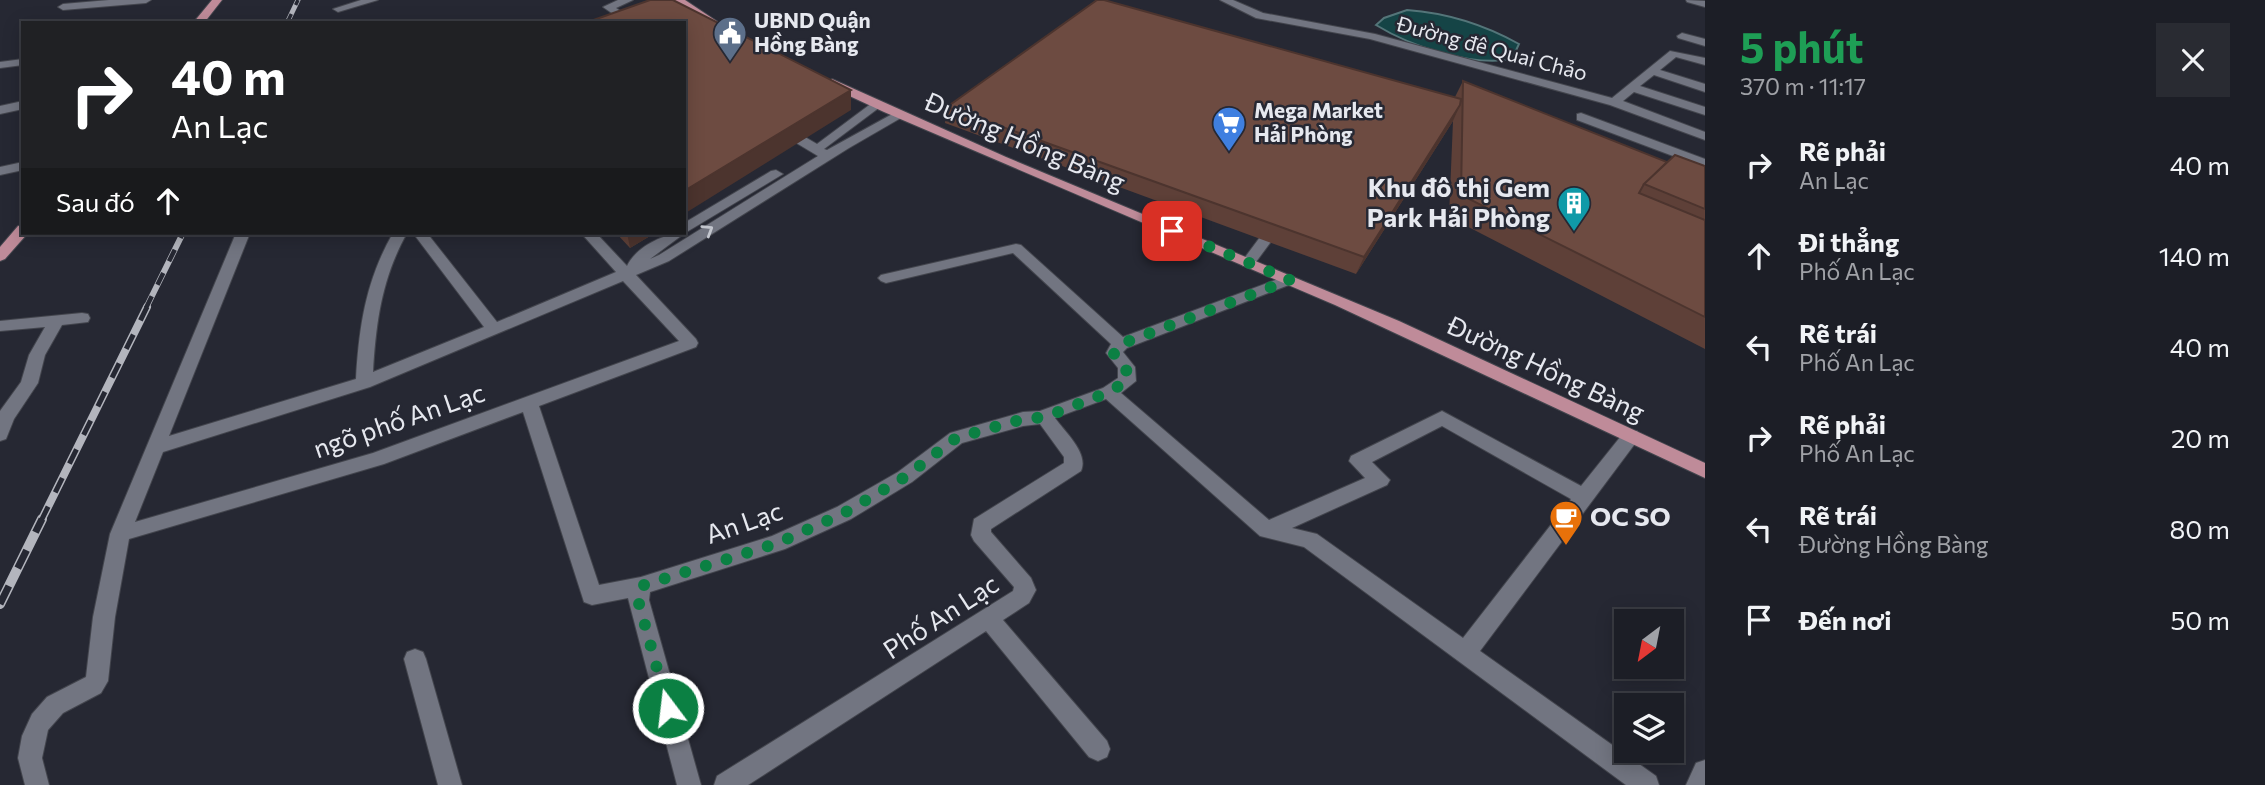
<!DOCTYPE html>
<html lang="vi">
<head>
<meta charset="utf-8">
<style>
	body { margin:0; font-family:Commissioner,sans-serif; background:#292b32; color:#f1f3f6; height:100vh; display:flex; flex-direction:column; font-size:26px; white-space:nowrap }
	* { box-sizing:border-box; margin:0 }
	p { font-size:23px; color:#a0a2a7 }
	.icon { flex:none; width:38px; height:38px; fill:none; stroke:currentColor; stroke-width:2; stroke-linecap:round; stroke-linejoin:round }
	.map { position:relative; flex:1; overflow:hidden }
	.drawer { display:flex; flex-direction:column; background:#1c1e26; width:560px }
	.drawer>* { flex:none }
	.guide { position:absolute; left:21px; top:21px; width:665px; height:214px; border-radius:0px; box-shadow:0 4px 18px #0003,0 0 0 2px #3a3c43; background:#202124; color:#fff; overflow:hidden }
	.needle { width:46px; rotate:212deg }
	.buttons { position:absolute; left:1614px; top:609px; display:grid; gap:14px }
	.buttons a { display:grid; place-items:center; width:70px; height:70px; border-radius:0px; background:#1c1e26; box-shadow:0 4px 18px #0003,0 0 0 2px #3a3c43; font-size:35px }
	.pin { position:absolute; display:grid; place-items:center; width:60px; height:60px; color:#fff; margin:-30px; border-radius:14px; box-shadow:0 4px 10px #0006 }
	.me { position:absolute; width:77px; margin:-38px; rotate:345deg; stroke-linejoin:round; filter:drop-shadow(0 0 5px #0008) }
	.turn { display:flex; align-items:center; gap:24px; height:147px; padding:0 35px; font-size:32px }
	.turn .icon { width:91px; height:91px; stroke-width:2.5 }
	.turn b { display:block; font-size:49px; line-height:60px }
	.then { display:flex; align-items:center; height:66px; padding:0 35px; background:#0003; gap:14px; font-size:26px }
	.round { display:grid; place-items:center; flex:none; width:74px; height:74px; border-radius:0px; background:#292b32 }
	.head { display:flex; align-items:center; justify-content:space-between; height:119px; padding:0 35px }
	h1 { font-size:42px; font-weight:700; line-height:52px; color:#1e9e55 }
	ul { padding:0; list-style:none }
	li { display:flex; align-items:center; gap:21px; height:91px; padding:0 35px }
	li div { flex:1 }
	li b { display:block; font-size:26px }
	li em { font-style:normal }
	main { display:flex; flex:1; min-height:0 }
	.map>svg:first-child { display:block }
	.water { fill:#154446; stroke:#547579; stroke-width:2 }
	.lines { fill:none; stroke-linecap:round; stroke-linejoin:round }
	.minor-casing { stroke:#43454d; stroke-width:2 }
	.major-casing { stroke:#43454d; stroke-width:2 }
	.minor { fill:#727581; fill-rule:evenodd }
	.major { fill:#bf8b99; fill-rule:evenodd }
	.rail-far3-casing { stroke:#b3b5bd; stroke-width:5 }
	.rail-far2-casing { stroke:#b3b5bd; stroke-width:6 }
	.rail-far1-casing { stroke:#b3b5bd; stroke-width:8 }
	.rail-casing { stroke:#b3b5bd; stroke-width:10 }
	.rail-far3 { stroke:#262833; stroke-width:3.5; stroke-dasharray:10; stroke-linecap:butt }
	.rail-far2 { stroke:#262833; stroke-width:4.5; stroke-dasharray:13; stroke-linecap:butt }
	.rail-far1 { stroke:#262833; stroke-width:5; stroke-dasharray:16; stroke-linecap:butt }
	.rail { stroke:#262833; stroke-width:7; stroke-dasharray:20; stroke-linecap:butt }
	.wall { fill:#5e4038 }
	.shaded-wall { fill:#4c342e }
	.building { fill:#6d4b41; stroke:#4c342e; stroke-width:2 }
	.oneway { stroke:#c3c6ce }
	.route { stroke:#0b8043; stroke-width:12; stroke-dasharray:0 21.6 }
	.labels { text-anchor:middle; stroke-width:5; stroke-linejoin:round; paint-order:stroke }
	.far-poi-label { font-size:21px; font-weight:bold; fill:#e6e8ef; stroke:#262833; text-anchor:start }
	.far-street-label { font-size:21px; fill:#e6e8ef; stroke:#262833 }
	.street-label { font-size:26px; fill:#e6e8ef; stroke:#262833 }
	.poi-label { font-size:26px; font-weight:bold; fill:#e6e8ef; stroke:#262833; text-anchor:end }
</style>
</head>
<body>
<main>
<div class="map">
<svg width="1705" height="785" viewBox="0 0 1705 785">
	<rect width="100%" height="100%" fill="#262833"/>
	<path class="water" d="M1407 10C1448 13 1483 24 1519 44L1512 59C1472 67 1410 46 1376 25L1384 18Z"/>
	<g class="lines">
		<defs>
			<path id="minor" d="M109 0H151L146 3 63 10 58 7 63 4Z
				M361 0H378L338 12 333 9Z
				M618 0H633L616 8 639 23H626L603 7Z
				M1220 0H1233L1263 13 1375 34 1612 98 1670 51 1705 58V65L1676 57 1660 70 1705 84V92L1654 75 1640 86 1705 107V115L1634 92 1623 101 1705 132V140L1610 105 1370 39 1256 18Z
				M1686 0 1705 1V7L1687 2Z
				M1682 33 1705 39V46L1678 38 1677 36Z
				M23 59V65L0 68V62Z
				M876 100 882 104 880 107 824 149 827 150 896 112 900 111 906 115 849 148 669 261 636 275 696 339 698 343 696 347 539 406 599 585 641 577 772 536 837 507 898 472 950 433 1023 412 1040 411 1103 388 1118 378V368L1106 353 1111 344 1013 253 886 283 881 281 878 278 881 275 1016 244 1021 245 1123 337 1289 275 1294 277 1297 280 1294 283 1127 348 1123 352 1135 367 1136 381 1121 393 1269 520 1365 478 1349 461 1351 456 1442 411 1581 486 1625 431H1637L1640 436 1637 441 1480 651 1656 776 1659 785H1626L1304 547 1260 536 1106 399 1055 418C1065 432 1089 453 1081 471L991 529V532L1031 578 1036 590 1029 603 1003 620 1107 741 1110 749 1107 757 1098 761 1089 757 986 631 748 785H714L717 776 1013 591 1014 587 974 541 971 535 974 519 1064 463V457L1040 424 1023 426 962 443 912 482 851 519 785 549 650 592 649 600 701 785H677L628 598 592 605 584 602 523 412 384 464 129 539 115 617 108 681 101 693 63 713 48 730 42 758 49 785H25L18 758 22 736 32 714 47 697 86 677 93 617 110 534 236 233H250L169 436 356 379C359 326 366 280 393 233H407C382 278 376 321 373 372L484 327 413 233H427L497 322 616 272 581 233H596L627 266C636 247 664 233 684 233V223L771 171 776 170 783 174 685 233 650 259 659 255 818 156 778 132V126H786L817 144ZM623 281 679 341 373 453 135 522 163 452 370 387ZM1442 426 1571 499 1463 638 1317 534 1292 528 1387 485 1390 480 1372 462Z
				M23 101V109L0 114V106Z
				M1581 113 1705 159V168L1577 120V114Z
				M23 162V170L0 175V167Z
				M1277 220 1284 224 1253 266H1243L1240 263 1243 260 1272 221Z
				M82 313 88 314 90 318 88 322 62 325 45 355 38 383 14 419 6 439 0 441V411L21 382 29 355 45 327 0 331V321Z
				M415 649 423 652 426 659 462 785H438L404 659 407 652Z
				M1705 760V785H1686L1696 763Z"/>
			<path id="major" d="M212 0H222L204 23H193Z
				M673 0H685L721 24 712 26Z
				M832 79 1006 157 1399 321 1705 463V478L1335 305 884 112 828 86 826 83Z
				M23 225V233H28L5 259 0 261V247L18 226Z"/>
		</defs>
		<use href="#minor" class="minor-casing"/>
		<use href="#major" class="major-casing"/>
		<use href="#minor" class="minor"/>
		<use href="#major" class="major"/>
		<defs>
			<path id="rail-far3" d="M287 23 298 0"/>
			<path id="rail-far2" d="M146 308 183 233"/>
			<path id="rail-far1" d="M41 521 147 307"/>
			<path id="rail" d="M0 604 42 519"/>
		</defs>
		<use href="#rail-far3" class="rail-far3-casing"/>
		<use href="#rail-far2" class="rail-far2-casing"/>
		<use href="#rail-far1" class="rail-far1-casing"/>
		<use href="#rail" class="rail-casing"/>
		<use href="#rail-far3" class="rail-far3"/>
		<use href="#rail-far2" class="rail-far2"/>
		<use href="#rail-far1" class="rail-far1"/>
		<use href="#rail" class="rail"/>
	</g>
	<path class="wall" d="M1463 81 1667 162 1705 166V349L1449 217 1453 121 1356 274 945 123 947 107 1455 97Z
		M616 233H655L630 248Z"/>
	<path class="shaded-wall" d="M851 90V110L684 214V191Z
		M1460 105 1453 121 1356 274 1364 257Z
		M627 233H655L630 248Z"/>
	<path class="building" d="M650 0H673L851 90 684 191V23H585Z
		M1097 0H1104L1461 99 1460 105 1364 257 947 107Z
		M1463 81 1667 162 1644 184 1639 193 1705 220V317L1461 195Z
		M1675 155 1705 166V209L1644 184Z"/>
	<defs><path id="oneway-chevron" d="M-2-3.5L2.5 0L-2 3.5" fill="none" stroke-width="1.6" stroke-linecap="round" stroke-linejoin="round" transform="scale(1.75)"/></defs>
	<use class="oneway" href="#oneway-chevron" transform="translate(708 230) rotate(-32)"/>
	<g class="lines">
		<path class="route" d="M668 708 638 600 641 586 778 543 844 513 905 477 956 438 1023 419 1045 417 1109 392 1127 381 1126 366 1114 354 1115 349 1121 344 1290 280 1172 231"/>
	</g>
	<defs>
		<symbol id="civic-pin" viewBox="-11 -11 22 30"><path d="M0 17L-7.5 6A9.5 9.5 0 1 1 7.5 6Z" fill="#5c6f8a" stroke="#262833"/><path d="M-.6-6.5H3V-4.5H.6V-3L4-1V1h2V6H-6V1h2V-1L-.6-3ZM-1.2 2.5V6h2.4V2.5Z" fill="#fff"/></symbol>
		<symbol id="supermarket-pin" viewBox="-11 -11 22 30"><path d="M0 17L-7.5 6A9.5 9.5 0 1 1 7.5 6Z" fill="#3f7fe0" stroke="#262833"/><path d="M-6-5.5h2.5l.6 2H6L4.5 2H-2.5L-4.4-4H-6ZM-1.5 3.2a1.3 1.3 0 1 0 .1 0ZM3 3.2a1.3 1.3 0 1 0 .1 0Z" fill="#fff"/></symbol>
		<symbol id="building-pin" viewBox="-11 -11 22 30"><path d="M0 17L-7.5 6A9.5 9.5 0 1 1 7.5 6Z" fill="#0f9aa8" stroke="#262833"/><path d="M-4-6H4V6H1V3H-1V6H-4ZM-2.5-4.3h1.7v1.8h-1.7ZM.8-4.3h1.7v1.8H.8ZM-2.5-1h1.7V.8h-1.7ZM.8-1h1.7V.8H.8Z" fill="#fff"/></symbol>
		<symbol id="cafe-pin" viewBox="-11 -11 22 30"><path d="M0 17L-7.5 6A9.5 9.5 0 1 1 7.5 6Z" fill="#e8710a" stroke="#262833"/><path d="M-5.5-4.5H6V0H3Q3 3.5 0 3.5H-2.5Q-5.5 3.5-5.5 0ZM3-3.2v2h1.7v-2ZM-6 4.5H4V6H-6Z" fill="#fff"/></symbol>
	</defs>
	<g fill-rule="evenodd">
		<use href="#civic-pin" x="711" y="14" width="38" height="52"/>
		<use href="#supermarket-pin" x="1210" y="104" width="38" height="52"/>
		<use href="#building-pin" x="1555" y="184" width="38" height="52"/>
		<use href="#cafe-pin" x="1547" y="498" width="38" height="52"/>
	</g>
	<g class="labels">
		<g class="far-poi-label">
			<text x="754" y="28">UBND Quận<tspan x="754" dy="24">Hồng Bàng</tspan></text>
			<text x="1254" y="118">Mega Market<tspan x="1254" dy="24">Hải Phòng</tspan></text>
		</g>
		<g class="far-street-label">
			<text transform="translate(1492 49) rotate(15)" y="7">Đường đê Quai Chảo</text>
		</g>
		<g class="street-label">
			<text transform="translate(1025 142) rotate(23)" y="9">Đường Hồng Bàng</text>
			<text transform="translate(1546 369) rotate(25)" y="9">Đường Hồng Bàng</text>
			<text transform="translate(399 421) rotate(-19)" y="9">ngõ phố An Lạc</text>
			<text transform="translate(744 523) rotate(-19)" y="9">An Lạc</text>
			<text transform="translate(941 617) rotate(-33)" y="9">Phố An Lạc</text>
		</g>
		<g class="poi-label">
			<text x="1550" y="197">Khu đô thị Gem<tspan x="1550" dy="30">Park Hải Phòng</tspan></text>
			<text x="1590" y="526" text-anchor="start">OC SO</text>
		</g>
	</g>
</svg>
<div class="buttons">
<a><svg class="needle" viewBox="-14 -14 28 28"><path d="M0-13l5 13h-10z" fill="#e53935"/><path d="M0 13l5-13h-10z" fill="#a0a2a7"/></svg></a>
<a><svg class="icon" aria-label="layers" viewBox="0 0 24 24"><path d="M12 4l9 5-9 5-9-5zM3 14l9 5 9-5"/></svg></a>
</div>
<div class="pin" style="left:1172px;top:231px;background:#d93025"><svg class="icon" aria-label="arrive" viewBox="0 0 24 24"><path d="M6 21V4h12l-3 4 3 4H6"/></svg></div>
<svg class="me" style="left:668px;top:708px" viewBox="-20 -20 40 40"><circle r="17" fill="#0b8043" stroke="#fff" stroke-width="3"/><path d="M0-11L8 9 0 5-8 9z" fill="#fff"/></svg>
<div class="guide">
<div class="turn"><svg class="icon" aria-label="right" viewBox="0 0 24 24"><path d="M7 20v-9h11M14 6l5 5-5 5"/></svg><div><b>40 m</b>An Lạc</div></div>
<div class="then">Sau đó<svg class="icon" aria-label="ahead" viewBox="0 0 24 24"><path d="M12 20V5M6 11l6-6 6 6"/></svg></div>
</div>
</div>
<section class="drawer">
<div class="head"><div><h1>5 phút</h1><p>370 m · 11:17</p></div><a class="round"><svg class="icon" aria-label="close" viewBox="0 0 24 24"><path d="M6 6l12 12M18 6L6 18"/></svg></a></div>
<ul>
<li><svg class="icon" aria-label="right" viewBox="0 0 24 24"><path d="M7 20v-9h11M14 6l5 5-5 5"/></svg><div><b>Rẽ phải</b><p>An Lạc</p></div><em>40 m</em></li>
<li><svg class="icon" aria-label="ahead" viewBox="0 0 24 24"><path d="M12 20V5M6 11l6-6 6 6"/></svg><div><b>Đi thẳng</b><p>Phố An Lạc</p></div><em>140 m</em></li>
<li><svg class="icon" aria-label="left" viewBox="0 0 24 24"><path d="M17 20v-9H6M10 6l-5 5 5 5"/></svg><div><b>Rẽ trái</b><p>Phố An Lạc</p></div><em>40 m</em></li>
<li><svg class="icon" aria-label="right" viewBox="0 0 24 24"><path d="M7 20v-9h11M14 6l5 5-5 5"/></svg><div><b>Rẽ phải</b><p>Phố An Lạc</p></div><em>20 m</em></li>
<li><svg class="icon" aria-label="left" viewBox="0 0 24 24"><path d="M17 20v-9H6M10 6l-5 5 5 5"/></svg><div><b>Rẽ trái</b><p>Đường Hồng Bàng</p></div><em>80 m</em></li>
<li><svg class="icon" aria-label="arrive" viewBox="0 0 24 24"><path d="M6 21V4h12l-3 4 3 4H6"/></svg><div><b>Đến nơi</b></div><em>50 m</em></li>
</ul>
</section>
</main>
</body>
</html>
